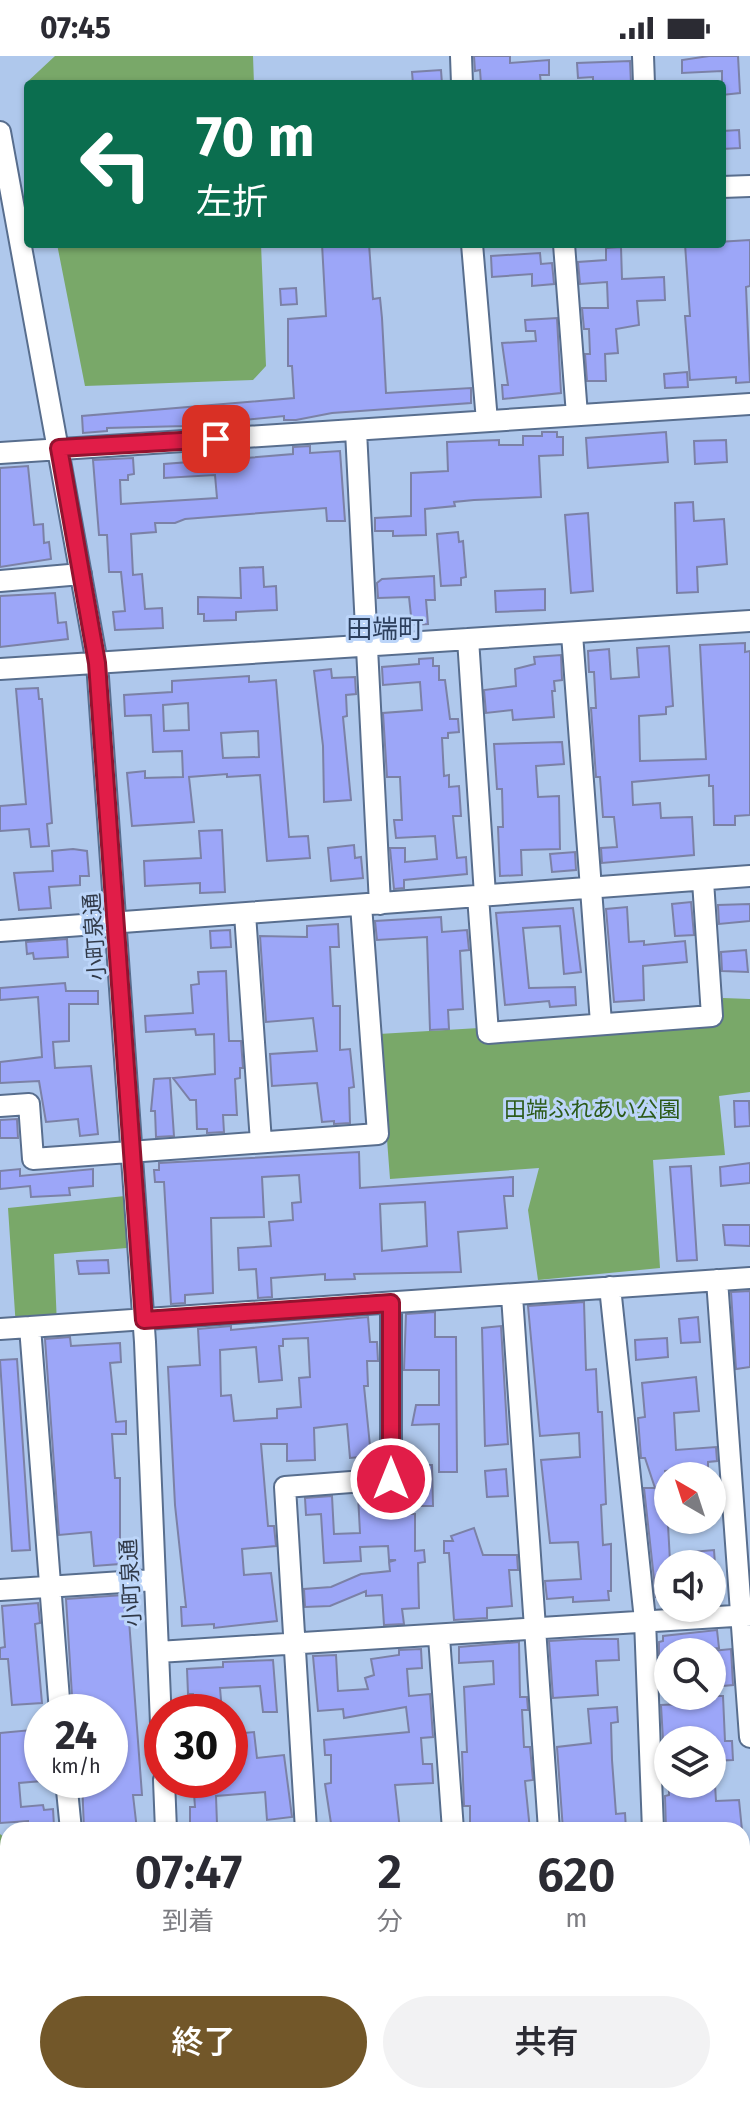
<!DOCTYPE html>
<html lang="ja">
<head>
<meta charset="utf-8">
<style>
	body { margin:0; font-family:"Fira Sans","Noto Sans JP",sans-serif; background:#f2f2f3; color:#2b2b33; height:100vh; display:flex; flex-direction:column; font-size:30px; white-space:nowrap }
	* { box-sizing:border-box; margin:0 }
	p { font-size:26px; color:#7c7c81 }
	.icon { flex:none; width:44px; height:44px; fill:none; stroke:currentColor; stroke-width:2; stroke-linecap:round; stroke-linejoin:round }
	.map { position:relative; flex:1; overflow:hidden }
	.sheet { position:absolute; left:0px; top:1766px; width:750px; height:282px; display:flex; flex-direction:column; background:#fff; border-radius:24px 24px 0 0; box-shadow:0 2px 6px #0004 }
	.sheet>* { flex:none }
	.banner { position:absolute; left:24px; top:24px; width:702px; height:168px; border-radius:8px; box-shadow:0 2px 6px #0004; background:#0b6e4f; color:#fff; overflow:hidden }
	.needle { width:52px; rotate:321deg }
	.controls { position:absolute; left:654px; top:1406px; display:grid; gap:16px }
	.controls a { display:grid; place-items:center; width:72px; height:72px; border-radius:50%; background:#fff; box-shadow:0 2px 6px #0004; font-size:40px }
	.speed { position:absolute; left:24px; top:1638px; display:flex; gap:16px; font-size:40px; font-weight:700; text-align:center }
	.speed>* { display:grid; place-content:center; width:104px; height:104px; border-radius:50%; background:#fff; box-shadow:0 2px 6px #0004; line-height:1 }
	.speed small { font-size:20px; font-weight:400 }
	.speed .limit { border:12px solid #d22; background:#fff; color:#111 }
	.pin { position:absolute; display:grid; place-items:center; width:68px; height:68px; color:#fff; margin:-34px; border-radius:16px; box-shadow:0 4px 12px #0006 }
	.me { position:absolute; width:88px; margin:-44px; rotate:0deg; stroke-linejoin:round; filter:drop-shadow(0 0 6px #0008) }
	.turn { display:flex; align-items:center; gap:28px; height:168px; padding:0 40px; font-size:36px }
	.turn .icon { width:104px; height:104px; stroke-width:2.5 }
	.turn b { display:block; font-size:56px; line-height:68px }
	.eta { display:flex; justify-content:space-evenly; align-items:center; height:136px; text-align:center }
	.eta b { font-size:48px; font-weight:600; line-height:56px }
	.action { display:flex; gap:16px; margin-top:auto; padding:16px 40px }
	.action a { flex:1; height:92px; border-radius:48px; background:#725729; color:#fff; font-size:32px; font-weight:600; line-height:92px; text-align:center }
	.action a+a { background:#f2f2f3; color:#2b2b33 }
	.status { display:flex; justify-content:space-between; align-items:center; height:56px; padding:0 40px; background:#fff; direction:ltr }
	.status svg { height:22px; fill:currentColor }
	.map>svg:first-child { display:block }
	.green { fill:#79a869 }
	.building { fill:#9ca6f8; stroke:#7b81a6; stroke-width:2; fill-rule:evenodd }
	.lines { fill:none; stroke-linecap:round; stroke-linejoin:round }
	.minor-casing { stroke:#586e8e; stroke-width:24 }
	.minor { stroke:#fff; stroke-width:20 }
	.route-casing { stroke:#92132f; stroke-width:20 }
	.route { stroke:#e11d48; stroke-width:14 }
	.labels { text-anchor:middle; stroke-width:6; stroke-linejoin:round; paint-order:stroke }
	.street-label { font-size:22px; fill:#313a49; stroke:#bcd5f9 }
	.park-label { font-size:22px; fill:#2c5a19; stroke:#bcd5f9 }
	.quarter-label { font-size:26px; fill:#2c3f5d; stroke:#bcd5f9 }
</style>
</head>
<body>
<div class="status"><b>07:45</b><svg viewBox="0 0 49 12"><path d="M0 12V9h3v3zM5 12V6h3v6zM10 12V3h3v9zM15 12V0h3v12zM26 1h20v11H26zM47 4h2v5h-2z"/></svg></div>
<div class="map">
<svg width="750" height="2047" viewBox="0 0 750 2047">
	<rect width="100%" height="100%" fill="#afc8ec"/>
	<path class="green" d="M55 0H253L254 28H28V40L25 28Z
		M57 188H261L266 310 253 324 85 330Z
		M723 942 750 943V1036L719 1040 725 1099 653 1104 660 1212 538 1224 528 1154 539 1112 390 1123 379 978 479 972 480 982 723 965Z
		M135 1139 139 1191 54 1198 57 1269 16 1272 8 1152Z
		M0 1778 8 1784V1854L0 1848Z"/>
	<path class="building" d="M474 0H510V7L549 4V19H540L541 28H481L480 14 475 15Z
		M709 0H738L740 37 722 39V15L682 17V4Z
		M630 5 631 28H593V21L578 22 577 7Z
		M441 14 442 28H413L412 16Z
		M739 74 740 92 722 93V75Z
		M750 184V230L746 231 750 326 736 327V321L690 324 685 260H690L685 188Z
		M322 188H369L373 243 380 242 382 262 386 337 471 332V347L332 357 296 364H284V360L186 370 107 372V375L83 377 82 360 294 342 292 310H288V263L326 260Z
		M621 191 622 223 664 221 665 244 637 245 639 269 616 273 618 297 605 298 606 325H587L585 298H590L589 273H584L582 252H608L607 226 580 228 578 206 606 204V192Z
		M540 197 541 208 552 207 554 228 532 230V218L492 221 491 200Z
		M296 232 297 248 281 249 280 233Z
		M557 262 561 337 503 343 502 329H508L502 287 536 285 535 275H526L525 264Z
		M687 316 688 331 665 332 664 318Z
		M542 376H557V381H563V399L539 400 541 441 474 444 454 446 455 450 425 453 426 479 393 480V475H375V462L411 460V417L448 415 447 386 499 384V389H523V380H542Z
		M666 376 668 406 588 412 586 382Z
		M726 384 727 406 695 408 694 385Z
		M310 390V397L340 395 345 465H327L326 452 185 463 175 467H155L156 476 131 478 133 519 142 518 145 553 162 552 163 572 115 574 113 556 125 555 121 516H109L107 479H99L93 404 133 402 134 418 128 419V424H120L121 448 217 442 215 419 164 422V408L228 403V398L246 397V402L293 398V391Z
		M28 410 34 469 43 468 44 487 49 486 51 503 0 511V412Z
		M693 446 694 465 724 463 727 508 697 511 698 536 677 537 675 447Z
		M588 457 593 535 571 537 565 459Z
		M458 476 459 486 463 485 466 521 461 522V529L441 530 437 478Z
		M263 511 264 531 276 530 277 554 236 556V564L204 565V558H198V541L241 542 240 512Z
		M434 520 435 544H426L428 568 412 569 409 541 378 542 377 527 382 523Z
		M545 533V554L496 556 495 535Z
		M55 537 58 567 66 566 68 583 0 591V540Z
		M745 587V596L750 595V759L735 760V769H714L713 730H709V719L632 726 633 749 660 747 661 762 692 761 694 799 602 807 601 792 617 791 614 761H603L600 721H596L591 652H596L594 616H589L588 595 609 593 611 623 639 621 637 592 669 590 673 650 666 651V658L639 660 640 705 706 703 700 589Z
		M561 599 562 624 554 625 555 635H552L554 661 513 664 512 654 486 657 484 634 516 630 515 613 535 608 534 601Z
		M433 602V610H439V624H445L450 663H458L459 676 448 677V682H442L444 720 449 719V731L459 730 461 760H453L457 802 466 801 467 818 404 824V832L394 833 390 792H405V806L437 803 435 780 396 782 394 764H402L400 721H387L383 657 422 654 420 626 383 629 382 611 419 608V603Z
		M331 613 332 622 355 621 356 638 346 639 347 660 343 661 351 744 324 746 323 690 314 615Z
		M249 620V626L276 624 289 781 308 780 310 802 267 805 260 719 227 721V718L189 721 194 766 132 770 127 717 145 715V722L183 721 182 695 153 696 151 659 125 660 124 639 172 636V625ZM188 647 189 674 164 675 163 649ZM258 675 259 701 223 702 221 677Z
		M38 632 39 643H42L52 767 47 768 49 790 31 791 29 773 0 775V750L26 748 16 633Z
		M562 686 564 708 536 710 538 741 559 740 560 793 521 794 522 819 500 820 498 771H503L502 733H497L494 688Z
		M222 774 225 836 200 837V827L145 830 144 805 201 802 199 775Z
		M354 789 355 802 361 801 363 822 331 825 328 792Z
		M73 793 87 795 89 820H80V829L49 831 51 852 19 854 14 817 53 815 52 795Z
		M575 796 576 814 552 816 550 798Z
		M691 846 694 879 675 880 672 848Z
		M750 848V865L719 868 718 849Z
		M627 851 629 886 644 885V889L685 885 687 906 643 910 644 944 614 946 606 853Z
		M573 852 581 916 564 918 560 870 523 872 529 932 575 931 576 949 550 951 549 945 505 949 496 857Z
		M441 861 442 876 467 874 469 894 460 895 463 953 448 954 449 973 430 974 427 881 377 884 375 865Z
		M338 868 339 891H330L333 950H340V994L350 993 354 1031 349 1032 350 1067 334 1068V1065L322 1066 317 1027 272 1030 270 998 317 995 313 962 266 966 260 880 307 881V870Z
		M230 874 231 891 211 892 210 875Z
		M67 883 68 901 34 903 33 897 27 898 26 886Z
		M746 894 748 916 722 915 721 896Z
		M226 915 229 985H241L243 1012H240V1022L235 1023 237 1059H223L224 1076 207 1077V1073H197L196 1044H190L173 1022 215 1018 214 978 196 979 195 973 146 976 145 960 193 957 191 929 199 928 198 916Z
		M65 927 66 935H98V948H69V985L53 986 55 1012 91 1010 98 1078 80 1080 78 1063 46 1066 39 1025 0 1027V1006L42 1001 38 941 0 944V932Z
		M170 1022 174 1080 156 1081 155 1055H151L154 1023Z
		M734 1045H749L750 1070 735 1071Z
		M17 1063 18 1082H0V1064Z
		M359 1096 360 1132 513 1121V1140H504L507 1172 458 1176 461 1216 354 1218 355 1223 325 1224V1218L271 1222 272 1241 258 1242 256 1213 239 1214 238 1192 271 1190 269 1166 293 1164 292 1147 301 1146 299 1119 262 1121 264 1161 211 1162 213 1237 185 1239V1247L171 1248 164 1126H155L154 1114H159V1107ZM425 1146 427 1190 382 1195 380 1148Z
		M750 1107V1127L721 1130 720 1111Z
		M691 1110 697 1204 677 1205 670 1111Z
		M20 1113V1120L93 1113V1130L69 1132 70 1139 31 1141 30 1130 0 1133V1115Z
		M723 1169H750V1190L725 1189Z
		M108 1204 109 1217 79 1218 77 1205Z
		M750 1235V1311L736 1313 731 1236Z
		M584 1246 586 1314 596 1313 598 1356H602L606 1448 601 1449 603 1489 611 1488V1535H608L609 1544 573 1546V1541L547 1543 545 1525 581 1523 578 1486 550 1487 541 1404 580 1401 579 1377 540 1380 528 1250Z
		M435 1256V1281H456L457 1416H439V1368L412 1369 416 1349H439V1314H404L406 1258Z
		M368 1261 370 1286H377L378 1305H367L368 1330H364L371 1400 350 1402 347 1368 314 1372 315 1404 287 1405V1388H261L268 1470H274L276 1490 242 1493 244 1519 271 1517 277 1565 214 1572V1568L182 1570 181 1551H186L175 1449 168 1311 200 1309 198 1273 231 1270V1274ZM308 1282 310 1321 299 1322 301 1351 277 1353V1362L234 1365 231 1339 221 1340 220 1294 256 1291 259 1326 282 1324 279 1290H283V1283Z
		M698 1261 700 1286 681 1287 679 1263Z
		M501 1270 508 1388 485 1390 482 1272Z
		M70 1281 71 1290 120 1287 121 1306 110 1307 116 1366 126 1365V1378H112L115 1422H120V1508L94 1510 91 1476 59 1479 45 1283Z
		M667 1282 668 1301 636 1304 635 1284Z
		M17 1303 30 1494 12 1495 0 1304Z
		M696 1321 699 1355 674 1357 676 1394 716 1391 717 1405 708 1406V1412L665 1415 670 1505 668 1540 656 1541 644 1432H655L645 1402H641L638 1362 645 1361 642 1327Z
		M415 1409H432L433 1450H412Z
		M506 1413 508 1440 487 1441 485 1415Z
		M384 1437 385 1458H415V1495L424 1494 425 1506 418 1507 419 1552 402 1553 404 1568 384 1569 382 1539 366 1540V1535L330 1550 305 1551 304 1533 331 1531 361 1518 390 1515 389 1506 396 1504H389L388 1490 360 1491 361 1505 324 1507 321 1458 306 1459 305 1442 332 1440 334 1478 360 1477 358 1439Z
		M474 1472 483 1499H517L518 1514H509L512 1550 487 1552V1562L454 1564 449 1497H444V1485H453L451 1480Z
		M714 1494 715 1508H692V1496Z
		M124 1539 125 1564H129L142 1739H133L137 1774H84L82 1724H111L110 1656H73L66 1543Z
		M38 1547 40 1567 35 1568 42 1647 12 1649 8 1603H0V1592L5 1591 2 1550Z
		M717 1574 719 1592 659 1599V1586L663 1585V1580Z
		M581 1583H618L619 1604 596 1605 598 1639 553 1642 549 1585Z
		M519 1586 520 1641H527L528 1654H522L524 1691H530L533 1724 525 1725 530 1774H470V1750H464L462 1696H467L464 1631 494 1628 493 1605 459 1607V1591Z
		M421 1593 422 1612 407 1613 409 1640 430 1638 433 1681 421 1682 423 1708H432L433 1727 395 1729 400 1774H332L325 1728 331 1727V1699H325L324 1684 409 1676 406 1651 344 1662 343 1653 318 1655 313 1600 336 1599 338 1635 368 1633 365 1622 374 1619 371 1603 399 1599V1594Z
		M731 1593 733 1629 712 1631V1595Z
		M273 1604 277 1656H263L260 1630 220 1632 222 1656H195L193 1638H188L187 1613 223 1611V1606Z
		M702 1640H723L725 1685H732L733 1704 712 1705V1684H663L661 1649 703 1647Z
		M617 1651 618 1666 611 1667 612 1704 616 1758 625 1757 626 1774H563L557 1691 591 1687 588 1653Z
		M42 1673V1725L19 1727 21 1751 43 1749 44 1754 53 1753 54 1770 28 1773V1765L0 1767V1677Z
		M254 1676 257 1702 284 1699 292 1761 267 1764 265 1736 216 1740 217 1768 190 1770V1751H195L193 1724H230V1714L237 1713 233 1678Z
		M669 1728H715L716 1745 739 1744 742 1774H666L665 1740 669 1739Z"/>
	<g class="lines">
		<defs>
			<path id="minor" d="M461 0 462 28
				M643 0 644 28
				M0 76 97 607 145 1286 162 1691
				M722 131 750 130
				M472 188 487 365
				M564 188 577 359
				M356 375 380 848
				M0 397 750 348
				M0 525 81 518
				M572 578 601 967
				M468 583 485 839
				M0 613 750 565
				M478 840 488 977 712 960 703 825
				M245 858 261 1086
				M0 875 750 820
				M0 1050 29 1048 33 1103 378 1078 361 849
				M717 1224 750 1681
				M610 1231 645 1564 653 1774
				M512 1240 549 1774
				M30 1271 60 1656
				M0 1273 750 1222
				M0 1534 153 1524
				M439 1581 453 1774
				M158 1596 750 1559
				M66 1724 71 1774
				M164 1724 166 1774
				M306 1774 285 1431 391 1423V1247
				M742 1902 750 1901
				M0 1990 4 2047
				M179 2040 180 2047
				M376 2040V2047
				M472 2040V2047
				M567 2040V2047
				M667 2040V2047
				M283 2047V2044L322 2040"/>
		</defs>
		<use href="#minor" class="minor-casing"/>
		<use href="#minor" class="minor"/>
	</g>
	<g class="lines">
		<defs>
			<path id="route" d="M216 383 59 392 97 607 144 1264 391 1247V1423"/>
		</defs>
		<use href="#route" class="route-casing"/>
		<use href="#route" class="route"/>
	</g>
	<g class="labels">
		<g class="street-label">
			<text transform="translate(94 881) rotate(-94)" y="8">小町泉通</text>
			<text transform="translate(130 1527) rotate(-93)" y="8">小町泉通</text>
		</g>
		<g class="park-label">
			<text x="592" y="1061">田端ふれあい公園</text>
		</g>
		<g class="quarter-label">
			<text x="385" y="582">田端町</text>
		</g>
	</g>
</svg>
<div class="controls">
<a><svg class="needle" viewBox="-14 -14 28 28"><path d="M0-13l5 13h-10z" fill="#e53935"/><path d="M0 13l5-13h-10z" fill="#7c7c81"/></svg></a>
<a><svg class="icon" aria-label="sound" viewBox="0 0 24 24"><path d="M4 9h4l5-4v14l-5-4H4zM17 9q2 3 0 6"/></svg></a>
<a><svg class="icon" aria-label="search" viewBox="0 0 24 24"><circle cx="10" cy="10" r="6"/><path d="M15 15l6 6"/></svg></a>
<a><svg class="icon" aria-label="layers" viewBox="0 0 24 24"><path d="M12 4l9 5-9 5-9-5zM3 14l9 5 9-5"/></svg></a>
</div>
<div class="speed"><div>24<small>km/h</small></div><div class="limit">30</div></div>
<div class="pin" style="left:216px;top:383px;background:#d93025"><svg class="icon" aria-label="arrive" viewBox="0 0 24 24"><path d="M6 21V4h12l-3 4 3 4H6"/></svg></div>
<svg class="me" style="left:391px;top:1423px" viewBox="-20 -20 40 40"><circle r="17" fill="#e11d48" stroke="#fff" stroke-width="3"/><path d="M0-11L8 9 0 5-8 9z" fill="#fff"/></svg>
<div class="banner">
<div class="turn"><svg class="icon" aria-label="left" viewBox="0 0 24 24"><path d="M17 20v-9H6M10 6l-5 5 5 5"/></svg><div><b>70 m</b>左折</div></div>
</div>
<section class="sheet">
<div class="eta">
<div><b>07:47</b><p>到着</p></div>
<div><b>2</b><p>分</p></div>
<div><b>620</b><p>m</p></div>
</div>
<div class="action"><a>終了</a><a>共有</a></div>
</section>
</div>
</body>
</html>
